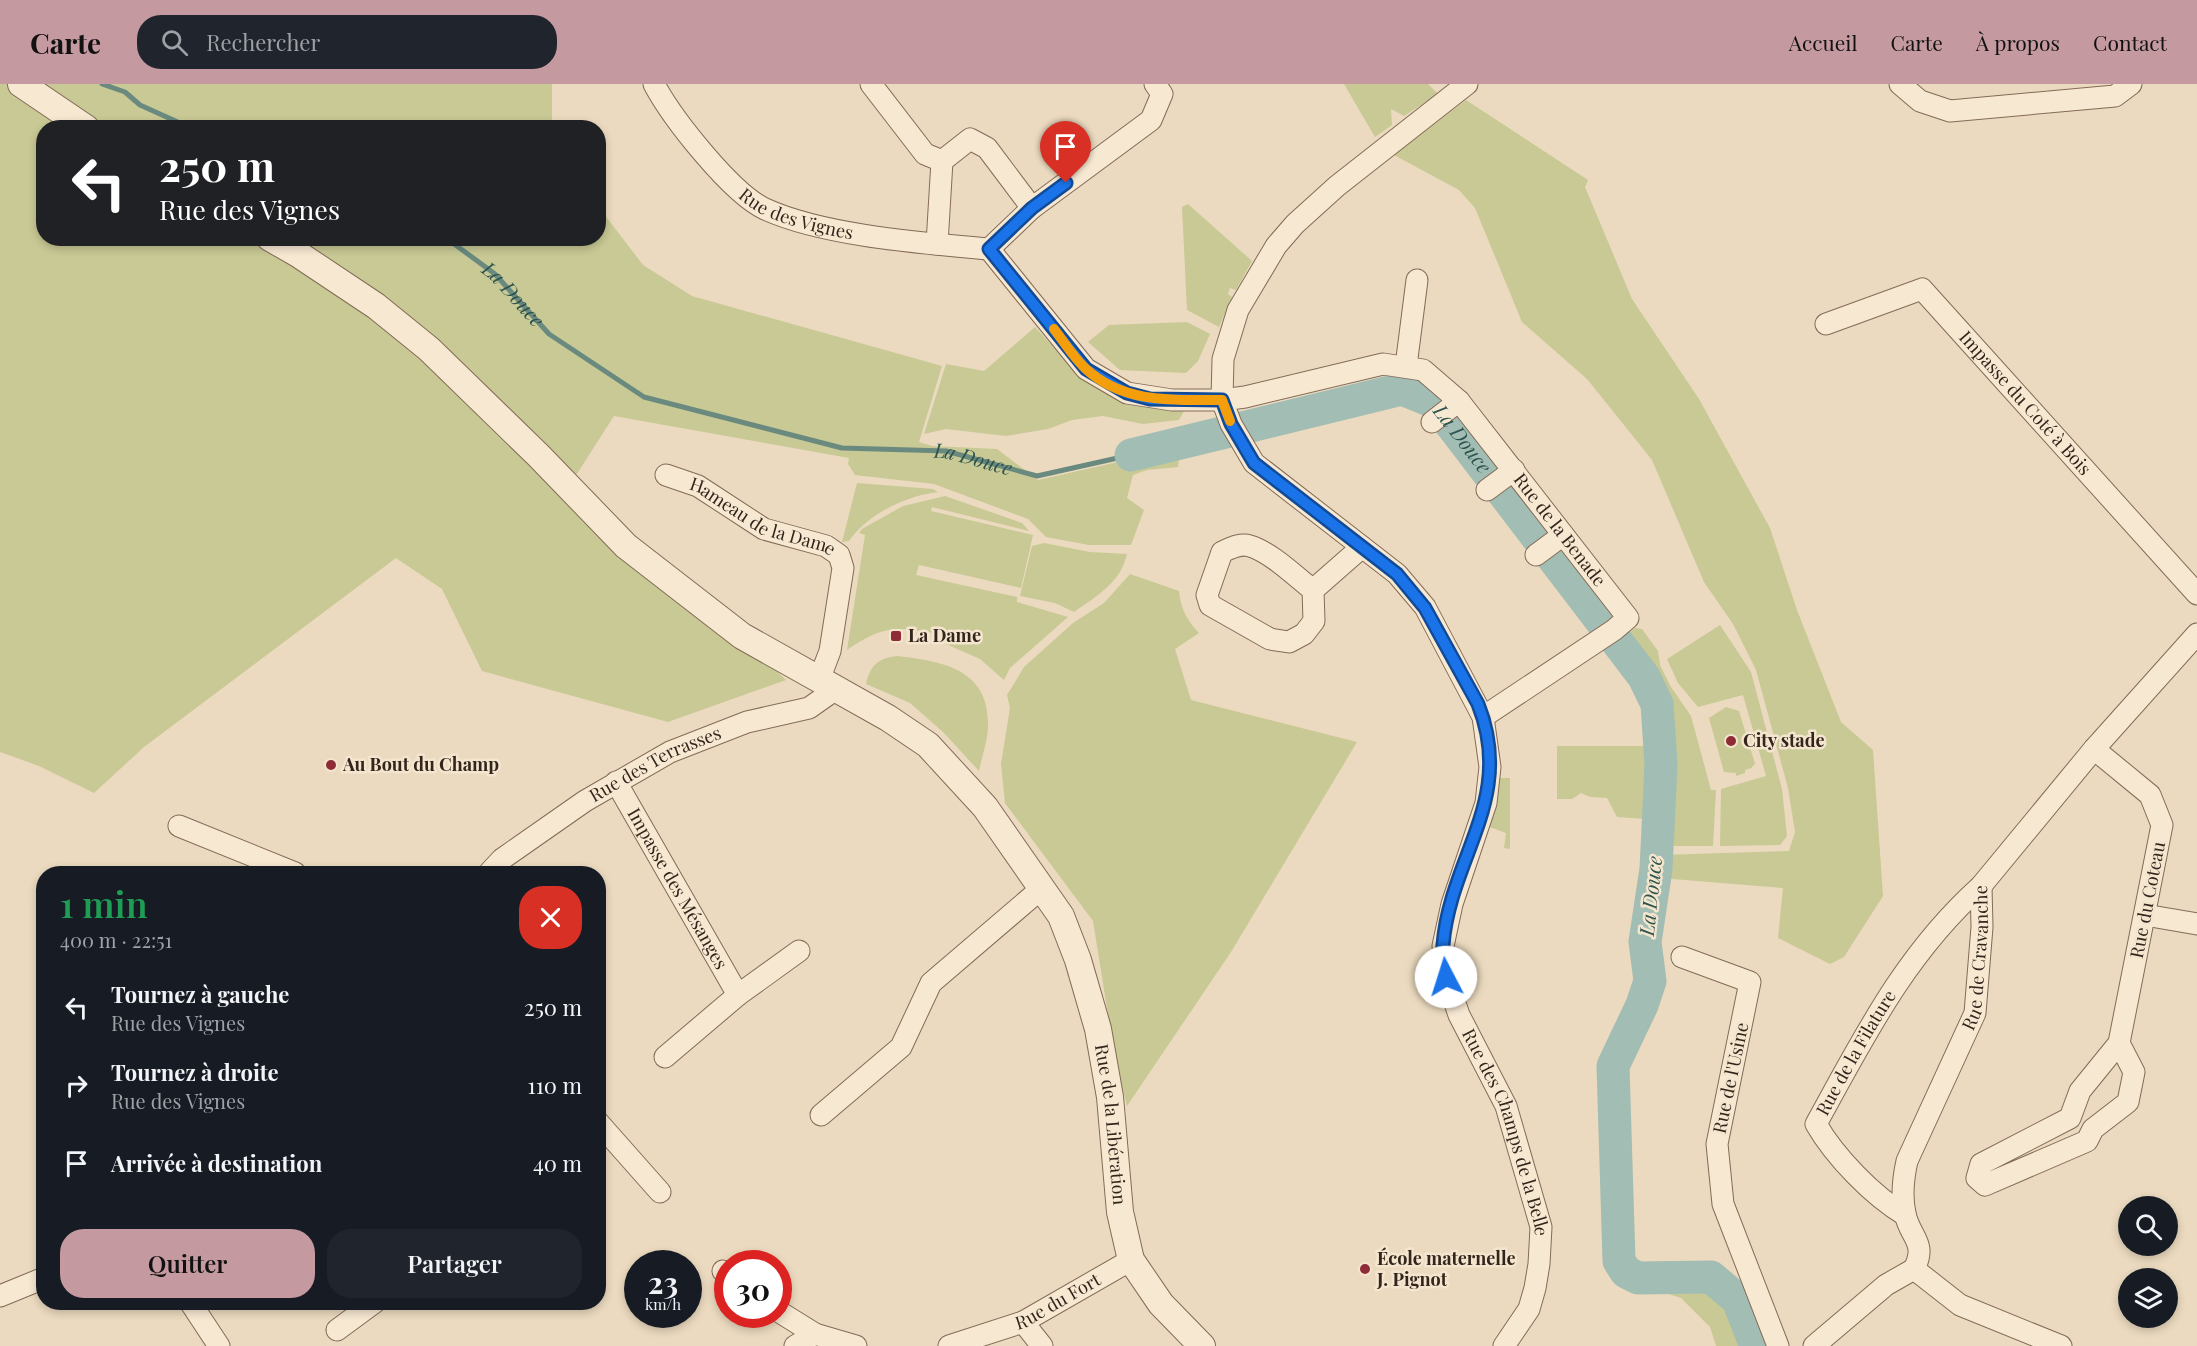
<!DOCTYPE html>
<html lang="fr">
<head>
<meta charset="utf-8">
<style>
	body { margin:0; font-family:"Playfair Display",serif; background:#20242c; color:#f1f3f6; height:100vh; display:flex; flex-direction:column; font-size:22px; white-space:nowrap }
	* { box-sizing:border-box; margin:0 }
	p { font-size:20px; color:#9ea1a6 }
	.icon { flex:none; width:33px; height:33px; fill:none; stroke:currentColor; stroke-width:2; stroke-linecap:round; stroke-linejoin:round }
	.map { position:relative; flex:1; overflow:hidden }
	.details { position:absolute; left:36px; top:782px; width:570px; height:444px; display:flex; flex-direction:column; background:#171b24; border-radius:24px; box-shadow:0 3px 9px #0003 }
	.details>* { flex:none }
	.top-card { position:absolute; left:36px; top:36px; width:570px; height:126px; border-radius:24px; box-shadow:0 3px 9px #0003; background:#202124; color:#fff; overflow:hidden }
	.fabs { position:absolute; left:2118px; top:1112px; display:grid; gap:12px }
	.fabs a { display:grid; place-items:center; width:60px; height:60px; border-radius:50%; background:#171b24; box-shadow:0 3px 9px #0003; font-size:30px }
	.speed { position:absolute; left:624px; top:1166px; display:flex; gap:12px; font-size:30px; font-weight:700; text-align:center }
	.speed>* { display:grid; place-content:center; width:78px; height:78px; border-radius:50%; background:#171b24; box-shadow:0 3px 9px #0003; line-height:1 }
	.speed small { font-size:15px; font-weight:400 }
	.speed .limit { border:9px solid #d22; background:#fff; color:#111 }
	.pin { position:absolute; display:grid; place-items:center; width:51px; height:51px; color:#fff; margin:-62px -26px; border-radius:50% 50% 50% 0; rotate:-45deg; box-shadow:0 0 6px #0007 }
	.pin .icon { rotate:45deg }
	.me { position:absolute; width:66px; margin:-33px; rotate:355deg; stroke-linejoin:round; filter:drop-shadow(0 0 4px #0008) }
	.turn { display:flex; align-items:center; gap:21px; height:126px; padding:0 24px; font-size:27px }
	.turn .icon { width:78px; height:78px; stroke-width:2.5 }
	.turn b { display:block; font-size:42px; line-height:51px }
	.round { display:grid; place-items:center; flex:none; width:63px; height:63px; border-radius:24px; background:#20242c }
	.head { display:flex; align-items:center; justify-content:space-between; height:102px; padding:0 24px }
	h1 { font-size:36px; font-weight:600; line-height:45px; color:#1e9e55 }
	.button { display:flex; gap:12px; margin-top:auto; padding:12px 24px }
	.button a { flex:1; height:69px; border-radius:24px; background:#c599a0; color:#111; font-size:24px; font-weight:600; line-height:69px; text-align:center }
	.button a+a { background:#20242c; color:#f1f3f6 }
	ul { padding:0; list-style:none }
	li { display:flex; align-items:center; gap:18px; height:78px; padding:0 24px }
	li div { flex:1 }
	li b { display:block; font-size:22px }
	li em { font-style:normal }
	header { display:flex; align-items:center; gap:36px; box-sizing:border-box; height:84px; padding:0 30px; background:#c599a0; color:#111 }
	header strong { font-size:28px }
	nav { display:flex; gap:33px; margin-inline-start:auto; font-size:21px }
	.search { width:420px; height:54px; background:#20242c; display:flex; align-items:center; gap:15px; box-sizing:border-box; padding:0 21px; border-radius:24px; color:#9ea1a6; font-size:22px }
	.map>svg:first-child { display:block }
	.green { fill:#c8c994 }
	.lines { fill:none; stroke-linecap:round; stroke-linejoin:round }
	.stream { stroke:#6a8a7f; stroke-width:5 }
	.river { stroke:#a2bdb3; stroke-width:33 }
	.minor-casing { stroke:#836b58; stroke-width:23 }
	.tertiary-casing { stroke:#836b58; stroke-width:28 }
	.minor { stroke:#f7e8d2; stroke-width:21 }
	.tertiary { stroke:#f7e8d2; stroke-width:26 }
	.route-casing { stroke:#114b97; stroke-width:15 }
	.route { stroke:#1a73e8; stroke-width:10 }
	.slow { stroke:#f59e0b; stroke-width:10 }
	.poi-dot { fill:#8f2b36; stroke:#f3e5ce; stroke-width:2 }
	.labels { text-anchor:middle; stroke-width:5; stroke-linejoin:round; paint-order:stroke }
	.street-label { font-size:18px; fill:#33251c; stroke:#f3e5ce }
	.poi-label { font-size:18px; font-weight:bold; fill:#33251c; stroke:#f3e5ce; text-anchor:start }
	.water-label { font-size:20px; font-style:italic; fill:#2c534c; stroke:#f3e5ce }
</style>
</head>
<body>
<header>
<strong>Carte</strong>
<div class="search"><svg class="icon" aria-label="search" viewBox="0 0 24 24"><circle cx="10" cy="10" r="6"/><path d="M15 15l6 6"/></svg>Rechercher</div>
<nav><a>Accueil</a><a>Carte</a><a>À propos</a><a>Contact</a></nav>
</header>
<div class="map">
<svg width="2197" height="1262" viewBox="0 0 2197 1262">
	<rect width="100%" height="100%" fill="#ebdabf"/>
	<path class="green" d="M0 0H552V43L44 44V154H598L599 112 604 130 643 181 692 212 942 282 919 358 932 362 997 365 1038 396 1180 364 1178 383 1147 386 1133 391 1127 414 1144 426 1131 461H1089L1046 453 1028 435 934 400 855 391 848 380 849 374 614 332 573 396 786 596 668 638 482 587 442 505 396 474 144 663 94 709 39 682 0 668Z
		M1344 0H1428L1438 10 1404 32 1391 25 1392 41 1375 53Z
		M1466 16 1588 96 1585 103 1632 215 1699 315 1770 444 1797 526 1841 638 1873 666 1883 812 1844 873 1830 880 1778 854 1783 804 1660 794 1662 771 1789 767 1795 748 1788 704 1756 586 1733 540 1704 498 1652 376 1587 295 1522 238 1475 124 1459 106 1394 71Z
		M1188 120 1252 177 1236 206 1230 204 1228 210 1232 213 1219 243 1187 226 1182 123Z
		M1187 238 1210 250 1198 277 1186 289 1120 286 1088 258 1109 241Z
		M1035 243 1077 289 1131 319 1156 325 1184 327 1179 336 1143 340 1103 332 1072 336 1048 345 1006 352 946 345 924 350 946 280 984 287Z
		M857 399 933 405 938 408C905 412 868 430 849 457L842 458Z
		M945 412 1022 439 1029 447 932 423 931 427 1033 451 1021 504 919 481 916 491 1017 513V518L1068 533 1010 584 1004 596 980 575 946 560 948 552C904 543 886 538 847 566L865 451 859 449 862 445 903 422Z
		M1044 459 1090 468 1127 470C1121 498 1097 512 1074 528L1055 519 1020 512 1032 462Z
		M1130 490 1179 507C1181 525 1186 535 1199 549L1175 565 1191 616 1357 658 1231 868 1127 1022 1115 974 1093 837 1005 719 1001 680 1010 624 1007 611 1024 583 1073 539 1104 519Z
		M1720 541 1751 588 1782 705 1787 752 1780 761 1720 762 1721 705 1766 692 1743 611 1698 623 1678 599 1667 575Z
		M1635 544 1642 545 1658 567 1660 581 1671 603 1691 632 1711 706H1716L1713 762H1660L1664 682 1659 620 1646 593 1619 556Z
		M897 572C940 577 987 584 988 637 989 653 982 672 979 687L944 649 910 619 866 600C870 581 879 574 897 572Z
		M1726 623 1739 627 1755 680 1751 684 1745 686V689L1736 692V689L1724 688 1709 634Z
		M1557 662H1649L1645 735 1617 733 1607 714 1590 713 1581 709 1572 715H1557Z
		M1499 694H1510V765L1504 764 1506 749 1487 742Z
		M1700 1198 1728 1216 1748 1262H1716L1710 1243 1681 1214 1644 1202Z"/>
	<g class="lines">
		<g class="stream">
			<path d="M102 0 125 8 140 21 191 44"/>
			<path id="s1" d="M446 154 495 190 549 250 644 313 842 364 946 367 1037 392 1131 371"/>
		</g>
		<path class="river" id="s2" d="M1131 371 1402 305 1434 318 1644 593 1657 620 1661 681 1656 785 1645 858 1650 897 1642 921 1613 982 1619 1177 1626 1188 1638 1194 1711 1193 1738 1216 1756 1262"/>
		<defs>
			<g id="minor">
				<path id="s3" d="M654 0C672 34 731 109 765 125 824 152 924 159 989 165L1032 124 1151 36 1162 10 1155 0"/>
				<path d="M871 0 925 70 942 77 937 160"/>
				<path id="s4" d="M1467 0 1337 102 1295 140 1276 162 1238 226 1223 275 1222 316 1231 340 1254 379 1397 490 1425 523 1483 633 1490 683 1486 719 1452 820 1443 862 1446 893 1459 931 1506 1022 1541 1143 1539 1180 1535 1204 1529 1225 1504 1262"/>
				<path d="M1900 0 1920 17 1950 27 2115 12 2131 0"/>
				<path d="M942 77 970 55 987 64 1032 124"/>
				<path id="s5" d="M989 165 1086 285 1127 309 1172 316H1222L1245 313 1383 280 1423 286 1459 317 1628 534 1614 546 1483 633"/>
				<path id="s6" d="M1826 240 1922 205 2197 510"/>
				<path d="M1406 282 1417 196"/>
				<path d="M1432 338 1459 317"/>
				<path id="s7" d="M666 391 698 402 764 445 826 462 839 471 843 484 830 567 819 596"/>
				<path d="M1487 406 1514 386"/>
				<path d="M1536 471 1563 451"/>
				<path d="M1313 506 1314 537 1304 550 1289 558 1270 555 1210 521 1207 511 1222 468C1231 464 1240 459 1250 462 1272 469 1295 492 1313 506L1362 463"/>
				<path d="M2094 665 2150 711 2162 741 2119 959 2080 1007 2070 1034 1981 1080 1977 1094 1985 1101 2087 1057 2093 1045 2128 1018 2134 988 2119 959"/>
				<path id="s8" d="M616 698 738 911 665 973"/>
				<path d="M179 742 295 789"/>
				<path id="s9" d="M489 789 502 775 585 717 670 668 747 638 809 624 836 605"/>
				<path d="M2145 831 2197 840"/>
				<path d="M1682 873 1750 898 1717 1060 1723 1120 1778 1262"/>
				<path d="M738 911 799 867"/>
				<path d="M821 1031 901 963 931 899 1042 804"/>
				<path d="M598 1038 660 1108"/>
				<path id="s10" d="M1905 1131C1873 1112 1835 1073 1816 1040 1864 953 1905 870 1981 802L2094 665 2197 550"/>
				<path id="s11" d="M1914 1185C1928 1158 1909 1153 1905 1129 1901 1111 1903 1095 1907 1077L1975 929 1982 843 1981 802"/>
				<path d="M1914 1185 1960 1221 2061 1262"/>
				<path d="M723 1187 728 1191"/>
				<path d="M0 1212 44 1194"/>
				<path d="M190 1218 219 1262"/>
				<path d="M778 1227 815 1250"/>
				<path d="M1023 1238 1042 1262"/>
				<path d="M337 1246 375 1218"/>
				<path d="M795 1262 815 1250 856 1262"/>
				<path id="s12" d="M949 1262 1023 1238 1131 1176"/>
				<path d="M1814 1262 1886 1201 1914 1185"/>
			</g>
			<g id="tertiary">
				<path d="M21 0 86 44"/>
				<path id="s13" d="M270 154 298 170 376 222 429 265 539 372 626 462 742 552 888 634 928 661 985 723 1061 832 1078 876 1098 945 1110 1013 1120 1128 1131 1176 1161 1220 1202 1262"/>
			</g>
		</defs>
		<use href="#minor" class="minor-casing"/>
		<use href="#tertiary" class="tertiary-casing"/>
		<use href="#minor" class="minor"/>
		<use href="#tertiary" class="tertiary"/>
	</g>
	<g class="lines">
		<defs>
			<path id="route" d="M1066 99 1032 124 989 165 1086 285 1127 309 1150 315 1222 316 1231 340 1254 379 1397 490 1425 524 1478 620C1516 715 1450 773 1443 861 1442 871 1445 883 1446 893"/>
		</defs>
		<use href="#route" class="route-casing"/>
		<use href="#route" class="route"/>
		<path class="slow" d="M1054 245C1064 258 1074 274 1086 285 1124 320 1174 316 1222 316L1230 337"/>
	</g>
	<g class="poi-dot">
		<rect x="890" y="546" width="12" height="12" rx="3"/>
		<circle cx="1731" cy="657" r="6"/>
		<circle cx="331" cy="681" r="6"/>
		<circle cx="1365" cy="1185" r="6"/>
	</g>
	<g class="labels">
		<g class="street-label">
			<text dy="6" stroke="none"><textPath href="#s3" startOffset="200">Rue des Vignes</textPath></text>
			<text dy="6" stroke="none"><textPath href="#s6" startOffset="256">Impasse du Coté à Bois</textPath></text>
			<text dy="6" stroke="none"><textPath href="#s7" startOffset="106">Hameau de la Dame</textPath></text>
			<text dy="6" stroke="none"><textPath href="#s5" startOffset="714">Rue de la Benade</textPath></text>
			<text dy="6" stroke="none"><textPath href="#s9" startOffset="200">Rue des Terrasses</textPath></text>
			<text dy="6" stroke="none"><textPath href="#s8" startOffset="123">Impasse des Mésanges</textPath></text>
			<text transform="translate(2148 816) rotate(-79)" y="6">Rue du Coteau</text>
			<text dy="6" stroke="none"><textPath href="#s11" startOffset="330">Rue de Cravanche</textPath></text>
			<text dy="6" stroke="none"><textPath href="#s10" startOffset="210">Rue de la Filature</textPath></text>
			<text transform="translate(1731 994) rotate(-78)" y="6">Rue de l'Usine</text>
			<text dy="6" stroke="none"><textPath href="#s13" startOffset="1268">Rue de la Libération</textPath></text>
			<text dy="6" stroke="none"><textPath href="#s4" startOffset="1272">Rue des Champs de la Belle</textPath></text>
			<text dy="6" stroke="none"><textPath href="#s12" startOffset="118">Rue du Fort</textPath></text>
		</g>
		<g class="poi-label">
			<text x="908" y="558">La Dame</text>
			<text x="1743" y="663">City stade</text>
			<text x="343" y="687">Au Bout du Champ</text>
			<text x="1377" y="1181">École maternelle<tspan x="1377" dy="21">J. Pignot</tspan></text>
		</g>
		<g class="water-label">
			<text dy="7" stroke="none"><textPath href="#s1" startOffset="88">La Douce</textPath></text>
			<text dy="7" stroke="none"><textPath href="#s2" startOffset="360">La Douce</textPath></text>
			<text dy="7" stroke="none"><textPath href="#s1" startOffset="592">La Douce</textPath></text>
			<text transform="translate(1651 812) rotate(-84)" y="7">La Douce</text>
		</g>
	</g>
</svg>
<div class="fabs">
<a><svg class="icon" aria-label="search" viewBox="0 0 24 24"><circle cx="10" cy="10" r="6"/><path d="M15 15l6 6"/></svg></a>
<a><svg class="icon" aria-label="layers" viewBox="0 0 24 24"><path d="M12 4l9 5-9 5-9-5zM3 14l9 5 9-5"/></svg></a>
</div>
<div class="speed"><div>23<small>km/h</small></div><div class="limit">30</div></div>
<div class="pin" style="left:1066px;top:99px;background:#d93025"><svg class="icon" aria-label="arrive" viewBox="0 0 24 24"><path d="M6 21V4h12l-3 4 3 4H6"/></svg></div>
<svg class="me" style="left:1446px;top:893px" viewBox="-20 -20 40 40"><circle r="19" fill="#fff"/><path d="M0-13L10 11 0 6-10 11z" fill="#1a73e8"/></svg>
<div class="top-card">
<div class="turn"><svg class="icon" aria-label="left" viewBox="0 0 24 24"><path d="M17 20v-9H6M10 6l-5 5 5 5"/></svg><div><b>250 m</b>Rue des Vignes</div></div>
</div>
<section class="details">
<div class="head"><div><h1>1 min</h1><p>400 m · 22:51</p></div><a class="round" style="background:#d93025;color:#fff"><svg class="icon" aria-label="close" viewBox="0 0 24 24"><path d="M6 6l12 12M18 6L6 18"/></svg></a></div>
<ul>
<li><svg class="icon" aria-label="left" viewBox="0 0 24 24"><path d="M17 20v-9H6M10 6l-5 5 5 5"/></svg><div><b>Tournez à gauche</b><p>Rue des Vignes</p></div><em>250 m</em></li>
<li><svg class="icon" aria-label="right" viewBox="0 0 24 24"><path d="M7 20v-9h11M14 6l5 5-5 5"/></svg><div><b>Tournez à droite</b><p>Rue des Vignes</p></div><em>110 m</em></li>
<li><svg class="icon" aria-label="arrive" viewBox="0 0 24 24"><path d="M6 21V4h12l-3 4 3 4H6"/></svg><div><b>Arrivée à destination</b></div><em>40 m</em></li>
</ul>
<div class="button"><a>Quitter</a><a>Partager</a></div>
</section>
</div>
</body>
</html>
